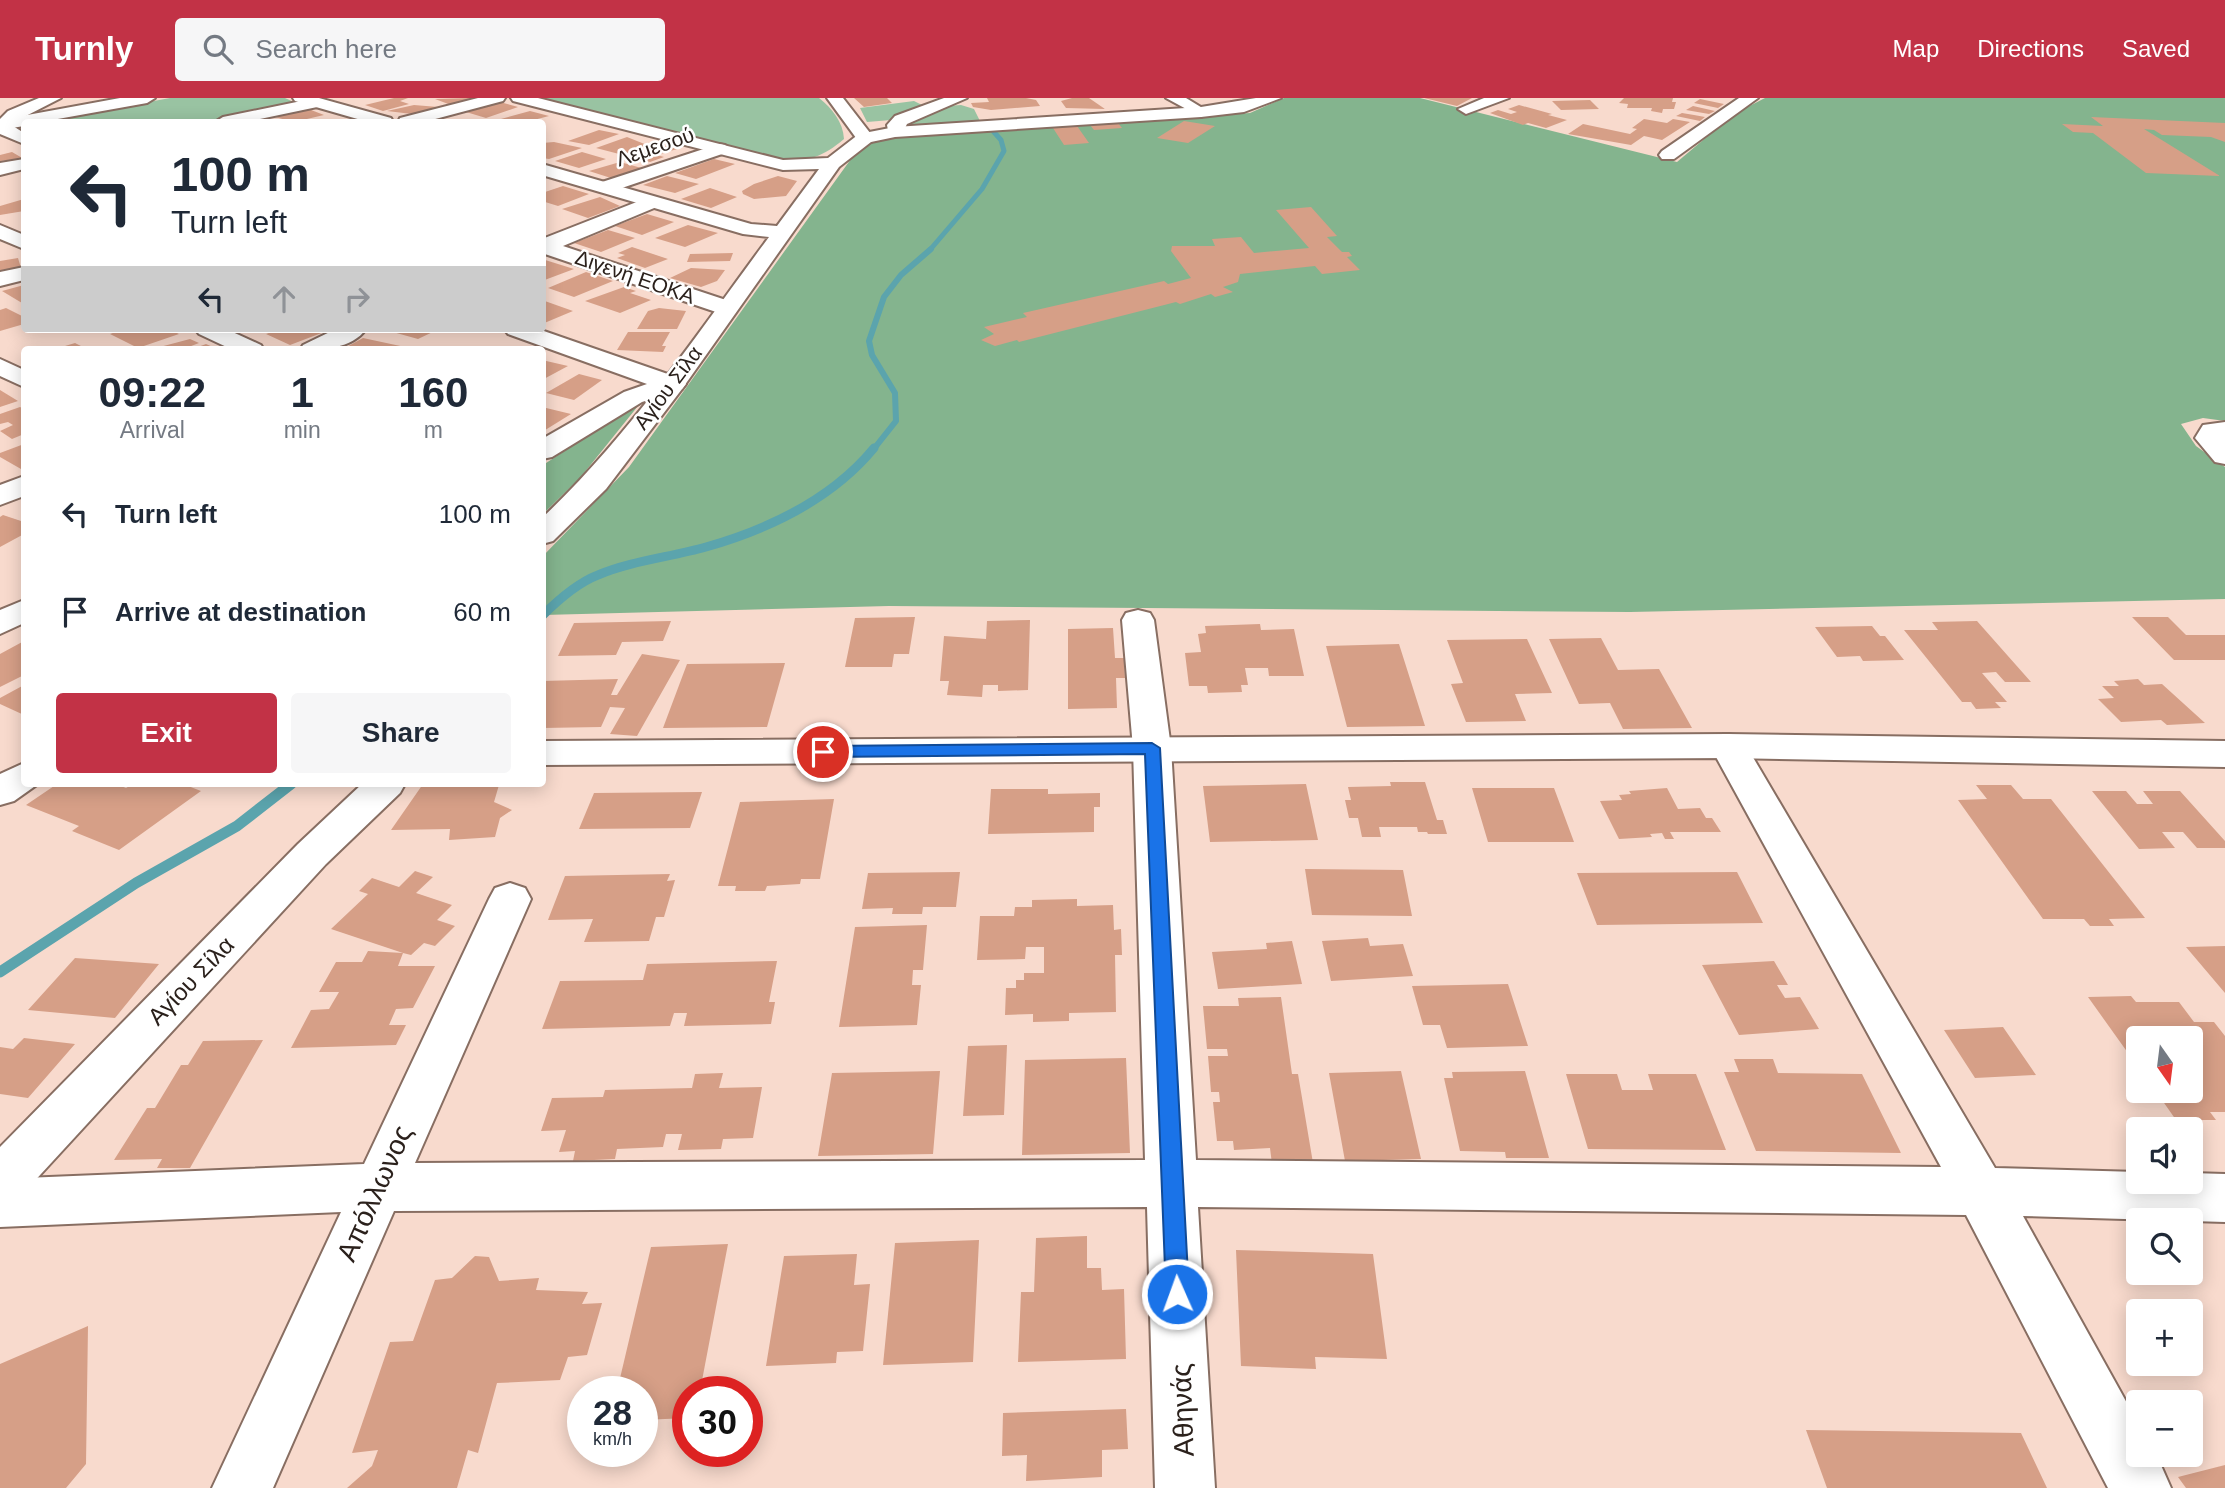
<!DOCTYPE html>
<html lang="en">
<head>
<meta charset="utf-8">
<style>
	body { margin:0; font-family:Helvetica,sans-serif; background:#f6f6f7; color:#1f2937; height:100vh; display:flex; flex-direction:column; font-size:26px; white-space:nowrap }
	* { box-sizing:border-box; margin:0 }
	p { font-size:23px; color:#747a83 }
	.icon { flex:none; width:38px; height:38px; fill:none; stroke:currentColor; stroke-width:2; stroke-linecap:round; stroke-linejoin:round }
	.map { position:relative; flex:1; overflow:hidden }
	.drawer { position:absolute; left:21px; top:248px; width:525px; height:441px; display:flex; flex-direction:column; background:#fff; border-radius:7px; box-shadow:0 4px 18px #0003 }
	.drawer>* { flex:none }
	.hud { position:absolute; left:21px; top:21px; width:525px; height:214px; border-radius:7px; box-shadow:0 4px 18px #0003; background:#fff; color:#1f2937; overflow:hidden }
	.needle { width:46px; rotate:166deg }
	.tools { position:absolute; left:2126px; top:928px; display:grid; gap:14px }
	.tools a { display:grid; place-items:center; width:77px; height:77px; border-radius:7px; background:#fff; box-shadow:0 4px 18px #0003; font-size:35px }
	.speed { position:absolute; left:567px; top:1278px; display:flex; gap:14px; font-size:35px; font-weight:700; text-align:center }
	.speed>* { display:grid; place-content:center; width:91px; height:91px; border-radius:50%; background:#fff; box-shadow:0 4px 18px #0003; line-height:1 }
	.speed small { font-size:18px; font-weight:400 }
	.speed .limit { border:10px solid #d22; background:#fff; color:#111 }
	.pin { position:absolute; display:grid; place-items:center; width:60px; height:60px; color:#fff; margin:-30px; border:4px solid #fff; border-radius:50%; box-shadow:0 2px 7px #0007 }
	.me { position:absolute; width:77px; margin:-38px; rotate:358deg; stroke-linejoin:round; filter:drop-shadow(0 0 5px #0008) }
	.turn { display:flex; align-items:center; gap:24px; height:147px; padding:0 35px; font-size:32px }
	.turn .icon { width:91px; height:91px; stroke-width:2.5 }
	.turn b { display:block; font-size:49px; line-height:60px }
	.lanes { display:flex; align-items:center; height:66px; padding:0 35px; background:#0003; justify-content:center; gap:35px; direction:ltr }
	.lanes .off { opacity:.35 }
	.eta { display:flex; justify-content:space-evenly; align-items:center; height:119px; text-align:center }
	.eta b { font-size:42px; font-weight:600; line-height:49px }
	.action { display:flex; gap:14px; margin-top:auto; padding:14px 35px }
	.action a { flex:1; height:80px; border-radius:7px; background:#c23246; color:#fff; font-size:28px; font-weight:600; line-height:80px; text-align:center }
	.action a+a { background:#f6f6f7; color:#1f2937 }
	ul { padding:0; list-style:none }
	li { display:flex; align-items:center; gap:21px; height:98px; padding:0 35px }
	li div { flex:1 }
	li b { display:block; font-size:26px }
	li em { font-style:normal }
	header { display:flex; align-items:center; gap:42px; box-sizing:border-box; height:98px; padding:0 35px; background:#c23246; color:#fff }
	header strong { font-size:33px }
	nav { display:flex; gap:38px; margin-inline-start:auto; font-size:24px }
	.search { width:490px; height:63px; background:#f6f6f7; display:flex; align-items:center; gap:18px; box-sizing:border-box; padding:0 24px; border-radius:7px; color:#747a83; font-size:26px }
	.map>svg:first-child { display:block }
	.green { fill:#99c3a2 }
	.forest { fill:#84b48e }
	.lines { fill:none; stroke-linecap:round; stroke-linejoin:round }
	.stream-far3 { stroke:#5ba4ad; stroke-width:5 }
	.stream-far2 { stroke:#5ba4ad; stroke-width:6 }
	.stream-far1 { stroke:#5ba4ad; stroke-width:9 }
	.stream { stroke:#5ba4ad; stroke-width:11 }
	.building { fill:#d69f87 }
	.street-casing { stroke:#886e62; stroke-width:4 }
	.secondary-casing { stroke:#886e62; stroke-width:4 }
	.street { fill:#fff; fill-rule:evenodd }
	.secondary { fill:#fff; fill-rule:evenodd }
	.route { fill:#1a73e8; stroke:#114b97; stroke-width:2 }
	.labels { text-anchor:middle; stroke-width:5; stroke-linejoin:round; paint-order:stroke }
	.far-street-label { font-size:21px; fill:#2b211c; stroke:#fff }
	.street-label { font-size:24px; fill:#2b211c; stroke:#fff }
	.near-street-label { font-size:28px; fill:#2b211c; stroke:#fff }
</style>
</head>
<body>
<header>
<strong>Turnly</strong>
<div class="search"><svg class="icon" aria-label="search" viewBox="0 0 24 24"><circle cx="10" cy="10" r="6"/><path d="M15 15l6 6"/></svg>Search here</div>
<nav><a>Map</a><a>Directions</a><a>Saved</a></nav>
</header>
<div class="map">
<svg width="2225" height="1390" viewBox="0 0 2225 1390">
	<rect width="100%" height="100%" fill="#f8dacd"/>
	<path class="green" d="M170 0H285L296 5 214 24H42Z
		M543 0H819C832 10 843 24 844 41 823 59 809 63 782 63Z
		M914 3 922 7 891 22 867 24 860 10Z
		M961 7 974 11 980 23 901 27 946 8Z"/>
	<path class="forest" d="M1284 0H1420L1677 64 1734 16 1765 0H2225V323L2203 320 2181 326 2196 348 2225 369V501L1630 514 889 508 543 517V458L629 369 856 54 872 45 896 38 1250 15Z
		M642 303 580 380 543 416V367Z"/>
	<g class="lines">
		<path class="stream-far3" d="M929 153 982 91 1004 53 1001 42 993 33"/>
		<path class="stream-far2" d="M873 352 896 323 895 295 872 257 869 243 884 199 901 177 931 151"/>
		<path class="stream-far1" d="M542 518C557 503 577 485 598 477 631 463 671 459 706 449 769 431 832 401 874 350"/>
		<path class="stream" d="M0 874 136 785 237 728 291 686"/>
	</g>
	<path class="building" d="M394 0H408L400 3 409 6 383 13 365 7Z
		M854 0H887L892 5 864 9Z
		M987 0H1026L1036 2 1040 8 991 12 973 9 971 5 989 4Z
		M1072 0H1089L1105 11 1066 10 1061 3Z
		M1424 0H1472L1457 8Z
		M1624 0H1673L1672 4H1676L1674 11H1663L1662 15 1651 13 1652 10H1627L1628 6 1619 5Z
		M435 1 472 0V1L451 7Z
		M1700 1 1724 6 1718 10 1694 5Z
		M1590 2 1599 11 1561 12 1552 3Z
		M500 4 518 9 486 20 466 14Z
		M414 7 438 9 412 16 387 13Z
		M1519 7 1552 16 1548 17 1567 22 1546 30 1528 25 1523 27 1490 15 1498 12 1511 16 1517 14 1508 11Z
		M1693 8 1715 13 1709 16 1686 12Z
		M306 10 324 17 294 24 271 18Z
		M530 13 549 18 526 24 501 21Z
		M1682 15 1694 17 1705 19 1700 23 1676 18Z
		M2091 19 2225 25V44L2211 39 2162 37 2154 32 2144 31 2220 78 2146 75 2093 35 2073 34 2062 26 2103 28Z
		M1644 21 1667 25 1673 21 1690 24 1662 42 1644 38 1631 47 1568 36 1583 26 1630 36 1637 31 1632 30Z
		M1184 23 1215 28 1188 45 1157 40Z
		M1118 25 1122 30 1094 32 1090 27Z
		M1077 28 1089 45 1064 47 1053 30Z
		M599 32 619 36 589 47 568 43Z
		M627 39 647 47 623 57 596 50Z
		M554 44 582 50 549 61 542 60V45Z
		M666 48 677 51 657 57 664 59 650 64 632 59Z
		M12 54 24 61 0 63V57Z
		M582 54 606 61 579 70 555 63Z
		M714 61 735 66 696 81 675 75Z
		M620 64 645 71 614 81 589 73Z
		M667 78 699 86 675 95 643 87Z
		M778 78 797 83 786 98 754 101 743 96 742 93 754 86Z
		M563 88 589 96 558 108 542 103V95Z
		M710 90 737 99 711 110 681 101Z
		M600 99 620 108 588 120 562 111Z
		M24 101V113L0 117V108Z
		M1311 109 1337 138 1327 139 1342 154H1349L1352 158 1347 159 1360 172 1322 176 1315 168 1240 176 1238 184 1223 189 1233 194 1215 199 1211 196 1180 206 1176 204 1019 244 1017 242 995 248 981 242 994 236 984 229 1027 219 1023 215 1164 183 1168 186 1191 180 1171 153 1172 148H1215L1212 141 1241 139 1254 155 1309 150 1276 112Z
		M647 116 674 124 642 137 615 128Z
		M688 127 718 135 685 149 655 140Z
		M608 132 635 140 601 154 574 145Z
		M632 149 668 161 645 170 617 160 625 157 618 155Z
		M733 155 730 163 687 164 690 156Z
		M18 160 21 170 0 174V163Z
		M542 161 574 171 542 183Z
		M691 170 725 172 717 183 701 189 670 180Z
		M586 174 613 183 574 199 548 190Z
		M24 187V204L22 205 2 193Z
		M624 189 636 193 630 195 651 202 620 215 585 203Z
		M542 202 573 213 542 226Z
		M6 210 24 219V226L0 233V212Z
		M659 210 686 213 677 231H637L648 213Z
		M124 231H169L179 236 138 250 110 236Z
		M280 231H332L290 247 266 236Z
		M382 231H439L418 241Z
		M628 234H670L662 248H666L663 254 617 252Z
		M363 240 405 249 399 252H341Z
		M190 241 199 245 186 250 190 252 206 246 215 250 208 252H160L156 250Z
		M75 245 89 252H56L55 251Z
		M542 262 568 268 542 282Z
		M579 276 602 282 574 302 546 295Z
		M0 292 18 303 0 309Z
		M20 309 24 311V336L12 341 0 333 13 327 8 324 0 326V316Z
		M542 309 571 316 542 334Z
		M24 346V370L21 371 0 359V355Z
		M3 417 24 424V436L0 449V419Z
		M915 519 909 556H894L892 569H845L855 520Z
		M2132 519H2168L2186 537H2225V562H2174Z
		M1030 522 1028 592 998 593V587H983L982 599 947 597 949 583H940L944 538 986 541 987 523Z
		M671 523 663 543 622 544 616 557 558 558 574 525Z
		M1977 523 2031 584H2005L1996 574 1982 575 2007 604H1995L2001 610 1976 611 1971 604H1962L1904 532H1938L1932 524Z
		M1260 526 1261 532 1294 531 1304 578H1269L1268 570H1245L1248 587H1241L1242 594 1208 595 1207 588H1189L1185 555 1201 554 1198 536 1206 535 1205 528Z
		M1872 528 1880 538H1885L1904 562 1863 563 1860 558 1837 559 1815 529Z
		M1113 530 1115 560H1124L1125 580H1116L1117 610 1068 611V531Z
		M1601 540 1618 572 1659 571 1692 630 1623 631 1610 605 1579 606 1549 541Z
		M1527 541 1552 595 1515 596 1526 623 1466 624 1451 586 1463 585 1447 542Z
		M24 543V577L0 589V556Z
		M1399 546 1425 628 1347 629 1326 548Z
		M642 556 680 562 637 638 610 636 625 610 610 609 601 629 542 630V583L618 581 611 597H617Z
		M785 565 767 629 663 630 687 566Z
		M2138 581 2144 587 2162 586 2205 625 2167 627 2161 622 2121 624 2098 601 2114 600 2102 588H2119L2114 583Z
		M24 587V617L0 606V600Z
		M1390 684H1425L1437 722H1443L1447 736H1428L1427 734H1418L1417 729H1379L1381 739H1362L1358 720H1349L1345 702H1351L1348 689 1391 688Z
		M57 686H116L126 690 133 686H183L201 693 119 752 72 733 79 728 26 707Z
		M423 686 499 687 494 704 512 712 500 720 495 739 449 742 450 731 391 732Z
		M1306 686 1318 742 1210 744 1203 688Z
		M1976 687H2011L2023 701H2051L2145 820 2109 821 2114 828H2090L2084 821H2043L1958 702 1987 701Z
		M1472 690H1554L1574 744H1488Z
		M1667 690 1678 711 1700 710 1706 720H1712L1721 734H1670L1674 741H1665L1662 735 1650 736 1652 739 1619 741 1600 703 1622 702 1619 697 1631 696 1629 693Z
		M991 691H1048V696L1100 695V709H1094V734L988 736Z
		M2092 693H2126L2137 706H2153L2143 693H2180L2225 743V750H2197L2183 734H2162L2175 750 2139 751Z
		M702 694 690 730 579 731 594 695Z
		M834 701 820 781H801L800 786 767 788 765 793H735L736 788H718L740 704Z
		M1305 771 1403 772 1412 818 1312 817Z
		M415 773 433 779 416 795 452 807 437 822 455 828 435 848 424 845 411 857 403 855 398 868H435L413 910 396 911 389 927H406L396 947 291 950 311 912 329 911 339 894H319L336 864H362L368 853 403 855 331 831 368 796 359 793 372 780 399 789Z
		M960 774 956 809H923L922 816H892L893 810 862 811 868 775Z
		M1737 774 1763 825 1597 827 1577 775Z
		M670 776 667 783 675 782 664 819H656L649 843 584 844 593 821 548 822 565 778Z
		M1077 801V808L1113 807 1114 832 1121 831 1122 857H1115L1116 914 1069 915V923L1033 924V916L1005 917 1006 890H1016V882H1024V875H1044V849H1026L1025 861 977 862 980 818H1014L1015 809H1032V802Z
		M927 827 923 872H913L912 887H921L917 927 839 929 855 829Z
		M1368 840 1370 848 1403 846 1413 878 1331 883 1322 843Z
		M1292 843 1302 886 1218 891 1212 854 1267 851 1266 845Z
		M2225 848V895L2186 849Z
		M75 860 159 866 115 920 28 912Z
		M777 863 769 904H775L771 926 684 928 687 915H674L670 928 542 931 560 883 643 882 647 866Z
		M1774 863 1788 887H1777L1785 900 1800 899 1819 931 1739 937 1702 867Z
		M1508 886 1528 948 1447 950 1440 927H1423L1412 888Z
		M2131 898 2136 904H2179L2194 924H2214L2225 938V1014H2210L2216 1022H2176L2155 992H2191V940H2138V969L2088 899Z
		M1281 899 1292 976H1298L1313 1065 1272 1066 1270 1050 1234 1052 1233 1043H1217L1213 1004H1220L1219 994H1211L1208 958H1228L1227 951H1207L1203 908H1239L1238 900Z
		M2003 929 2036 977 1975 980 1944 932Z
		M24 940 75 946 28 1000 0 996V949L13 951Z
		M263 942 190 1070H157L162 1061 114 1062 147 1010H155L181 967H188L203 943Z
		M1007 947 1004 1017 963 1018 968 948Z
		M1126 960 1130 1055 1022 1057 1025 962Z
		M1734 961H1773L1778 975 1862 976 1901 1055 1756 1053 1724 974H1739Z
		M940 973 933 1056 818 1058 832 975Z
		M1401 973 1421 1061 1345 1063 1329 975Z
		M1525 973 1549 1060H1506L1505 1054 1460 1053 1444 980H1453L1452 974Z
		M723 975 719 990 762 989 753 1040 723 1041 721 1051 678 1052 682 1036H666L663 1049 617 1051 615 1061 573 1063 575 1053 559 1054 566 1032 541 1033 552 1000 603 999 605 992 692 990 695 976Z
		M1566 976H1617L1622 992H1653L1648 976H1696L1726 1052 1588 1051Z
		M1087 1138V1170H1101L1102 1192 1124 1191 1126 1261 1018 1264 1021 1194H1034L1036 1140Z
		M979 1142 973 1264 883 1267 895 1145Z
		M728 1146 700 1293H688V1320L642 1322V1293H617L651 1149Z
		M1236 1152 1373 1156 1387 1261 1315 1259 1316 1271 1241 1268Z
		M857 1156 854 1187 870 1186 863 1253 837 1254 836 1265 766 1268 784 1158Z
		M475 1158 489 1159 499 1183 539 1180 536 1192 588 1194 582 1206 602 1205 587 1257 568 1259 560 1282 497 1285 478 1355 468 1352 457 1390H347L372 1368 378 1352 352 1355 390 1244 413 1243 435 1182 452 1180Z
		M88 1228 86 1366 66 1390H0V1266Z
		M1126 1311 1128 1351 1102 1352V1379L1026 1383 1027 1357 1002 1358 1003 1315Z
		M1806 1332 2021 1335 2047 1390H1827Z
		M2225 1367V1390H2186L2178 1379Z"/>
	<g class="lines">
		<defs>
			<path id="street" d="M39 0H61L20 21 13 28 24 35V46L0 36V21L8 13Z
				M316 0 324 5 322 8 245 24H215L223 19Z
				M478 0H505L503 3 424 24H398L400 20Z
				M827 0H843L874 40 871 44H859Z
				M944 0H967L907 26 901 38H889L887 27 895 18Z
				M1166 0H1186L1209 14 1201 19Z
				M1484 0H1509L1466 16 1458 11Z
				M1739 0H1758L1674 61H1662L1659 57 1662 53Z
				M719 46 725 47 728 51 725 55 613 93H599L597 89 599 85Z
				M24 61V71L0 77V65Z
				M652 98 662 104 659 108 563 148 735 205 738 210 735 215H719L542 155V141Z
				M0 127 24 137V151L0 141Z
				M24 169V182L0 188V174Z
				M195 231H226L261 247 264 252H233L199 236Z
				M336 231H366C352 251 322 252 300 252L303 247Z
				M504 231H538L682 281 686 286 682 291 642 304 552 359 542 361V341L624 294 647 286 508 236Z
				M0 261 24 272V289L0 278Z
				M2225 324V366L2215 364 2195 340 2203 327Z
				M24 378V398L0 407V387Z
				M24 502V525L0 536V512Z
				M1138 512 1150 515 1154 522 1171 650 1196 1062 1941 1069 1710 648 1715 639 1728 636 1741 639 1995 1070 2138 1074V1083H2191V1075L2225 1076V1124L2023 1118 2138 1325V1356H2156L2171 1390H2108L1966 1117 1198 1109 1215 1390H1155L1147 1109 394 1113 273 1390H212L341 1114 0 1129V1081L364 1066 489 801 495 790 510 785 525 790 531 801 415 1065 1145 1062 1133 650 1122 522 1126 515Z
				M24 665V686H38L14 703 0 707V676Z"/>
			<path id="secondary" d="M120 0H155L147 5 41 24H24V28L0 32V22Z
				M293 0H319L391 20 393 24H368L295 3Z
				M511 0H538L783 62 828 60 859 36 895 29 1201 9 1256 0H1281L1244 14 1201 19 895 39 871 44 839 69 682 291 606 391 553 443 542 446V420C630 337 697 236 769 139L743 136 542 77V66L751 126 777 128 819 71 783 72 513 3Z
				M1728 636 2225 643V669L1728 660 542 667V643Z
				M362 686H405L400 695 326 766 18 1101 0 1108V1049L298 746Z"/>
		</defs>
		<use href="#street" class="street-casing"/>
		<use href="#secondary" class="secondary-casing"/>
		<use href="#street" class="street"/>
		<use href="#secondary" class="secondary"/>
	</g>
	<path class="route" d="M1152 645 1160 650 1189 1196 1185 1204 1177 1207 1169 1204 1166 1196 1145 656 823 659 815 654 823 648Z"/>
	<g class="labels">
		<g class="far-street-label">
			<text transform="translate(655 49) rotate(-19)" y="7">Λεμεσού</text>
			<text transform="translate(635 179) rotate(19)" y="7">Διγενή ΕΟΚΑ</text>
			<text transform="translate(668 290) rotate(-53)" y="7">Αγίου Σίλα</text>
		</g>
		<g class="street-label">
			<text transform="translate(191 883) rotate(-46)" y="8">Αγίου Σίλα</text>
		</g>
		<g class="near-street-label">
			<text transform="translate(374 1095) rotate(-66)" y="10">Απόλλωνος</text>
			<text transform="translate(1182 1312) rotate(-92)" y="10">Αθηνάς</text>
		</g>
	</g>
</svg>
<div class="tools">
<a><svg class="needle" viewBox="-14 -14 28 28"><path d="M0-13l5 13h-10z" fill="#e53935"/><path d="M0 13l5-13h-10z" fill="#747a83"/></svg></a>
<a><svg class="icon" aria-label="sound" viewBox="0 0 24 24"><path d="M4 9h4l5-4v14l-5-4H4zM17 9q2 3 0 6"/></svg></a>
<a><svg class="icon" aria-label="search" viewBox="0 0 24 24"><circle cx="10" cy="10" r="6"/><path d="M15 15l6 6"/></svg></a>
<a>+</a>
<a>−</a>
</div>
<div class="speed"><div>28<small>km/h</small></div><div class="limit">30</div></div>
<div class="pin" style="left:823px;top:654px;background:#d93025"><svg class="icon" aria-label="arrive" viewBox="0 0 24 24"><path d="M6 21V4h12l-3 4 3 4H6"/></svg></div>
<svg class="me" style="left:1177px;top:1196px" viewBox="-20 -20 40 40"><circle r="17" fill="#1a73e8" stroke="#fff" stroke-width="3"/><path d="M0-11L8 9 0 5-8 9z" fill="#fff"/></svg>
<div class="hud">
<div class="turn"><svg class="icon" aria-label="left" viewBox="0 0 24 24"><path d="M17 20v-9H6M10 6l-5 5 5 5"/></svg><div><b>100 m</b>Turn left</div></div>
<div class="lanes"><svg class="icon" aria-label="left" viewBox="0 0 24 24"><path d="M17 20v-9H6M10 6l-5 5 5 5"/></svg><svg class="icon off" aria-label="ahead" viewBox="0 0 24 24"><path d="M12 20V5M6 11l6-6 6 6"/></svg><svg class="icon off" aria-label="right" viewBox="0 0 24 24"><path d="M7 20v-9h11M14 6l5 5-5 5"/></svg></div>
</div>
<section class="drawer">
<div class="eta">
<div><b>09:22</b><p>Arrival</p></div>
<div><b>1</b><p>min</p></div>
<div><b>160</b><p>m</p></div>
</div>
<ul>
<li><svg class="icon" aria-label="left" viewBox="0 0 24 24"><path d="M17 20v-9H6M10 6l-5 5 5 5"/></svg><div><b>Turn left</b></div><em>100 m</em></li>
<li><svg class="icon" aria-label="arrive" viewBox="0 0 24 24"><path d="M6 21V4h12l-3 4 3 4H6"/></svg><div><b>Arrive at destination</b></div><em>60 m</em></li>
</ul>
<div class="action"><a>Exit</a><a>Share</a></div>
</section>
</div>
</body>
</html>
